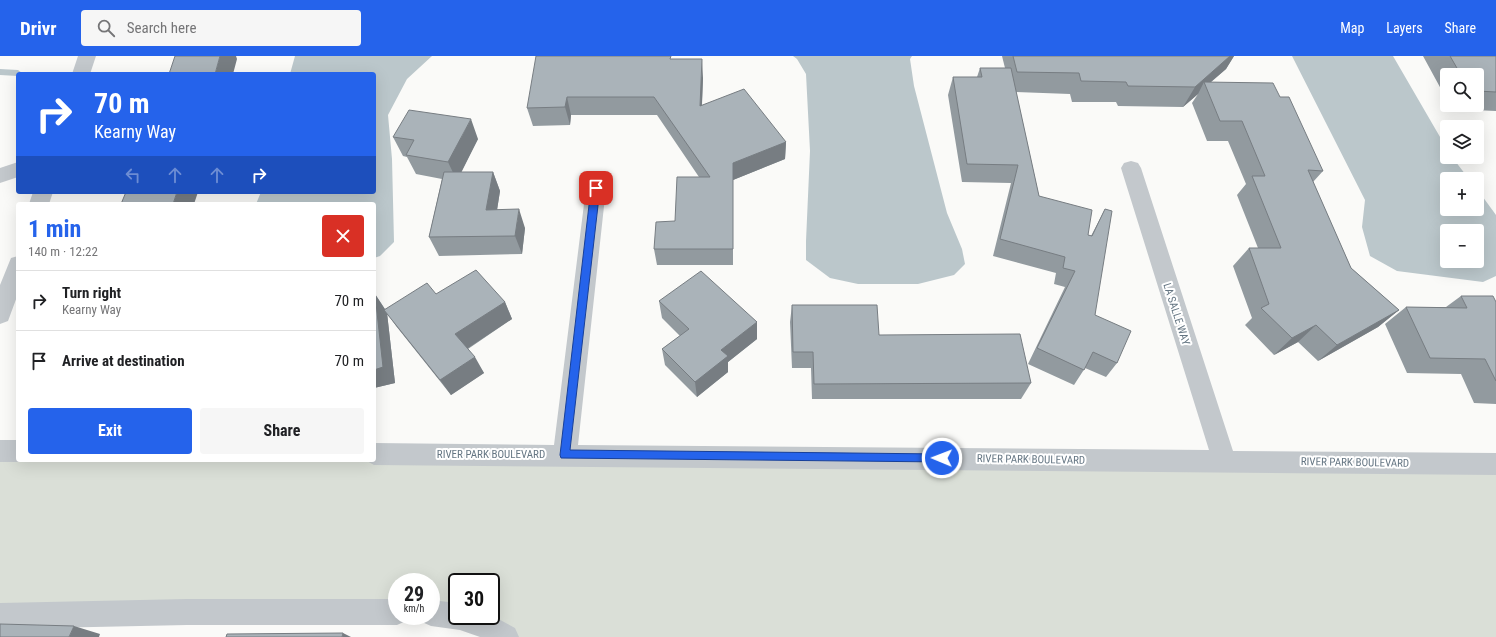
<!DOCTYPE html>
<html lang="en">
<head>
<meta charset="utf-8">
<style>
	body { margin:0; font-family:"Roboto Condensed",sans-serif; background:#f6f6f6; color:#202124; height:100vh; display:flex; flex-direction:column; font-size:15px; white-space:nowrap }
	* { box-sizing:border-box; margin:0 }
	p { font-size:13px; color:#757577 }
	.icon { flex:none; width:22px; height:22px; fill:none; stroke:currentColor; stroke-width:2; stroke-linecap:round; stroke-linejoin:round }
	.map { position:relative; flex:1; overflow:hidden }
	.sheet { position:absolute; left:16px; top:146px; width:360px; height:260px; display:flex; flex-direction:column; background:#fff; border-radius:4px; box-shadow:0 4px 16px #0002 }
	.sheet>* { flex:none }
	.top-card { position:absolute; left:16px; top:16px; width:360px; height:122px; border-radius:4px; box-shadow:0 4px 16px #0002; background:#2563eb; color:#fff; overflow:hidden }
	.controls { position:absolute; left:1440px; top:12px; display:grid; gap:8px }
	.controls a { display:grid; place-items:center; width:44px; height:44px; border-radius:4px; background:#fff; box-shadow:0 4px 16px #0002; font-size:20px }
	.speed { position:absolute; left:388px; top:517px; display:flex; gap:8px; font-size:20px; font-weight:700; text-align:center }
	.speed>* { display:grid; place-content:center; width:52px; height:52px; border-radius:50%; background:#fff; box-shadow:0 4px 16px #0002; line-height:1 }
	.speed small { font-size:10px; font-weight:400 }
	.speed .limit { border:2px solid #111; border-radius:6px; background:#fff; color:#111 }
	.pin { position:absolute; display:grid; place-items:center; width:34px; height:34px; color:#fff; margin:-17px; border-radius:8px; box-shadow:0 2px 6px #0006 }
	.me { position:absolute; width:44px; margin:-22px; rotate:271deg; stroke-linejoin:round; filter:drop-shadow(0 0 3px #0008) }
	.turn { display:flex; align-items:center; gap:14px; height:84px; padding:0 12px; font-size:18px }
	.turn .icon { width:52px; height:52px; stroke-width:2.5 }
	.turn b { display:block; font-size:28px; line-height:34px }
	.lanes { display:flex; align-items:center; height:38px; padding:0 12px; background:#0003; justify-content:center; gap:20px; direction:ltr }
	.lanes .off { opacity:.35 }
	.round { display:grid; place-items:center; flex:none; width:42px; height:42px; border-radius:4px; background:#f6f6f6 }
	.summary { display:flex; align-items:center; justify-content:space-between; height:68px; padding:0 12px }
	h1 { font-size:24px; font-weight:700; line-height:30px; color:#2563eb }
	.button { display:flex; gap:8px; margin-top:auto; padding:8px 12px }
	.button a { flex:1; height:46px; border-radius:4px; background:#2563eb; color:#fff; font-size:16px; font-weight:700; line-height:46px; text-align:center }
	.button a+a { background:#f6f6f6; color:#202124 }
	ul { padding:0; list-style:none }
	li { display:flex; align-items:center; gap:12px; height:60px; padding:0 12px; border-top:1px solid #e0e0e0 }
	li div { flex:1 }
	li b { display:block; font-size:15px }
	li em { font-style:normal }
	header { display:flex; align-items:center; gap:24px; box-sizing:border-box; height:56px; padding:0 20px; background:#2563eb; color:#fff }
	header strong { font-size:19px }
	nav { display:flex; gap:22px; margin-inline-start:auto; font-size:14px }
	.search { width:280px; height:36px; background:#f6f6f6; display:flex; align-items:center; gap:10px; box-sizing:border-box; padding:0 14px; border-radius:4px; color:#757577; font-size:15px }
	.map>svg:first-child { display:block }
	.green { fill:#dadfd7; fill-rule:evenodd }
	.water { fill:#bbc7cb; fill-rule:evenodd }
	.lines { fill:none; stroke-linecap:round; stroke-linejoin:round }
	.stream { fill:#bbc7cb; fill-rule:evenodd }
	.minor { fill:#c3c8cc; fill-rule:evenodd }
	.wall { fill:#929a9f }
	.shaded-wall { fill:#777d82 }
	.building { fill:#aab3b9; stroke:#777d82 }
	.route { fill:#2563eb; stroke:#184099 }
	.labels { text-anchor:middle; stroke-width:4; stroke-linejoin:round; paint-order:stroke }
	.street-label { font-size:11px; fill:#657683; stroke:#fff }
</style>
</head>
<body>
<header>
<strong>Drivr</strong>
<div class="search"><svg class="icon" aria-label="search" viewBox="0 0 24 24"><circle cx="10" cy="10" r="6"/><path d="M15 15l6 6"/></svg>Search here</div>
<nav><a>Map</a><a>Layers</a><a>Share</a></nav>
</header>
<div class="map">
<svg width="1496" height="581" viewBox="0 0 1496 581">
	<rect width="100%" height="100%" fill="#fafaf8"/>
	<path class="green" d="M0 395 18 404 1496 408V581H506L431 557V526H397V556L0 560ZM457 526H491V560H457Z"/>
	<path class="water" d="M295 0H432L407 23 388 59 392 103 394 186 380 200 374 202V148H256L261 136H374V18H290Z
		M793 0H912L910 3 914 30 947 157 962 193 965 208 954 219 918 228H858L830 222 806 204V185L810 95 806 18 797 3Z
		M1292 0H1393L1447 93V101H1452L1469 123H1447V153H1477V133L1496 159V220L1483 226 1397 215 1370 200 1362 171 1365 144ZM1447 175H1477V205H1447Z"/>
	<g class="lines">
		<path class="stream" d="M0 13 18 14 22 17 18 18V20L0 19Z"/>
		<path class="minor" d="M78 0H96L90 18H72Z
			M1131 105 1138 107 1141 112 1233 395 1496 397V419L374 409 365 404H374V387L554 389 586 132 589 127 596 125 603 127 606 132 578 389 1209 394 1121 112 1124 107Z
			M18 106V121L0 127V112Z
			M33 136H53L49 148H29Z
			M18 200V238L8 265 0 268V229L11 202Z
			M0 384H18V404H23L18 406H0Z
			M187 543H397V560H408L406 565 397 569H187L0 573V547Z
			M431 544 457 547V560L491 559 515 572 519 581H480L460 574 431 570 422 566 419 560H431Z"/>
	</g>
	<path class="wall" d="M1002 0H1234L1226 13 1210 27 1280 41 1323 115 1313 126 1351 212 1399 254 1378 271 1318 305 1298 286 1274 299 1245 269 1252 262 1233 210 1249 192H1258L1237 139 1246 128 1228 85H1207L1192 47 1198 38 1183 51 1118 50 1116 46H1072L1070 38 1016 36 1039 140 1088 179 1091 180 1105 153 1095 259 1117 307 1106 321 1085 312 1074 329 1028 308 1065 231 1054 228 1056 217 993 200 1011 127 962 126 948 39 953 21H977L980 12H1005Z
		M1423 0H1496V55L1452 53 1450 49H1477V19H1447V44Z
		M671 3 703 22 702 49 786 86 785 103 733 124V209H657L654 193 675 165 699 121 657 59H571L570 69 533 70 527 52Z
		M393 81 478 83 461 116H493L500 135 497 154 525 172 522 198 439 200 429 181 442 123 416 118 407 101 403 100Z
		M374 238H375L385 253 436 238 505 246 512 263 468 293 484 317 451 339 396 270 387 257 395 327 374 332Z
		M1461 240 1496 246V348L1474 347 1461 318 1407 317 1385 268 1406 251H1446Z
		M659 245 757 266V283L728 306V316L697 341 665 309 662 293 680 280 662 262Z
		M792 249 879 279 1031 327 1021 343H812L811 312H792L790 266Z"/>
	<path class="shaded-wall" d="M220 0H236L237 3 233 18H215Z
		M1230 0H1234L1226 13 1206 30 1204 26 1198 38 1183 51 1195 31Z
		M702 3 703 22 701 68 700 50Z
		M567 41 571 59 570 69 565 51Z
		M471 63 478 83 457 125 448 106Z
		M786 86 785 103 733 124V209V107Z
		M493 116 500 135 494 173 486 154Z
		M177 136H198L194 148H173Z
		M519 153 525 172 522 198 515 180Z
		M375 238 386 255 384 254 387 257 395 327 374 332Z
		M505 246 512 263 465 294 455 278Z
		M1399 254 1378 271 1318 305 1337 289Z
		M757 266V283L728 306V316L697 341 695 326 721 294Z
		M1316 269 1298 286 1274 299 1292 282Z
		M475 301 484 317 451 339 440 324Z
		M74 570 100 578 99 581H69Z
		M343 577 351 581H342Z"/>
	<path class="building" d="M175 0H220L215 18H169Z
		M536 0H671L670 3H702L700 50 744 33 786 86 733 107V193H654L656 166 675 165 677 121H710L654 41H567L565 51 527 52Z
		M1013 0H1230L1195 31 1128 30 1126 26 1081 25 1079 17 1017 16Z
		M1450 0H1496V36L1477 35V19H1461Z
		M980 12H1011L1039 140 1092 154 1088 179 1092 180 1105 153 1112 155 1095 259 1131 275 1117 307 1093 296 1084 314 1037 292 1075 215 1063 212 1065 201 1000 183 1018 109 967 108 953 21H982Z
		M1204 26 1273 27 1280 41H1289L1323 115 1308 114 1351 212 1399 254 1337 289 1316 269 1292 282 1261 252 1269 248 1249 192H1281L1252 120H1265L1242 65H1220Z
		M409 54 471 63 448 106 406 99 414 84 393 81Z
		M444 116H493L486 154 519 153 515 180 429 181Z
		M126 136H177L173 148H121Z
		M476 214 505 246 455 278 475 301 440 324 384 254 427 227 436 238Z
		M701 215 757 266 721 294 728 300 695 326 662 293 689 273 659 245Z
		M374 238H375L383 311 374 314Z
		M1461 240H1493L1496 246V325L1485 303 1430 302 1406 251 1467 252Z
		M792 249H877L879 279 1020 278 1031 327 814 328 813 296H793Z
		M0 568 74 570 69 581H0Z
		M343 577 342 581H226L227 578Z"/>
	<path class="route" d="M596 129 600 132 570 394 942 398 947 402 945 406 561 402 560 399 591 132Z"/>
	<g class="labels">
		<g class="street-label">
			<text transform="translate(1177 258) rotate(72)" y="4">LA SALLE WAY</text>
			<text x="491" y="402">RIVER PARK BOULEVARD</text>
			<text transform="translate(1031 403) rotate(1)" y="4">RIVER PARK BOULEVARD</text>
			<text transform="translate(1355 406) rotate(1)" y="4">RIVER PARK BOULEVARD</text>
		</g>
	</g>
</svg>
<div class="controls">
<a><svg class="icon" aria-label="search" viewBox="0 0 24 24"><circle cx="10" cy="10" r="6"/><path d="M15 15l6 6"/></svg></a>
<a><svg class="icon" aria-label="layers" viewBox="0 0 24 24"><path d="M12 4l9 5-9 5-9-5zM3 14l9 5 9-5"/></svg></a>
<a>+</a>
<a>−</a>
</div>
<div class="speed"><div>29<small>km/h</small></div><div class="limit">30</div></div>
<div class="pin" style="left:596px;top:132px;background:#d93025"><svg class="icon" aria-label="arrive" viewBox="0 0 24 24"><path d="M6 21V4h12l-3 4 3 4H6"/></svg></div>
<svg class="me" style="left:942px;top:402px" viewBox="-20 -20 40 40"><circle r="17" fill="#2563eb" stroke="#fff" stroke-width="3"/><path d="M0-11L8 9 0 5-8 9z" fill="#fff"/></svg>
<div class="top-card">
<div class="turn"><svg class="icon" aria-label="right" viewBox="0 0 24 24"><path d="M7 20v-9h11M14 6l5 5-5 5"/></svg><div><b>70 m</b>Kearny Way</div></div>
<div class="lanes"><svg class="icon off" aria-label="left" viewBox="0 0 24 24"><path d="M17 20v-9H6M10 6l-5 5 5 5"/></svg><svg class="icon off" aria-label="ahead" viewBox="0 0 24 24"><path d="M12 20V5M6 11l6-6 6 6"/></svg><svg class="icon off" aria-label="ahead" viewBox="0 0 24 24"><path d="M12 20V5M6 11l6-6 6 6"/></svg><svg class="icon" aria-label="right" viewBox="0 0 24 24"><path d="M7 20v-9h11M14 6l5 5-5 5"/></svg></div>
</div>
<section class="sheet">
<div class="summary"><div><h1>1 min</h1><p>140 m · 12:22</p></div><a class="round" style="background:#d93025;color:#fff"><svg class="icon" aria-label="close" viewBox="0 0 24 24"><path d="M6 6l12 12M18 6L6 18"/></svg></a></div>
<ul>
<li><svg class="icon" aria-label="right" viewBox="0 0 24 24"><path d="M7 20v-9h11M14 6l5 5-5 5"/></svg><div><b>Turn right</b><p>Kearny Way</p></div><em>70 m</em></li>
<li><svg class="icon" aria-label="arrive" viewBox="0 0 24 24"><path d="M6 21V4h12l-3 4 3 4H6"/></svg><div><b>Arrive at destination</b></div><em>70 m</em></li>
</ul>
<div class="button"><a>Exit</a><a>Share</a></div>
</section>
</div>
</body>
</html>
